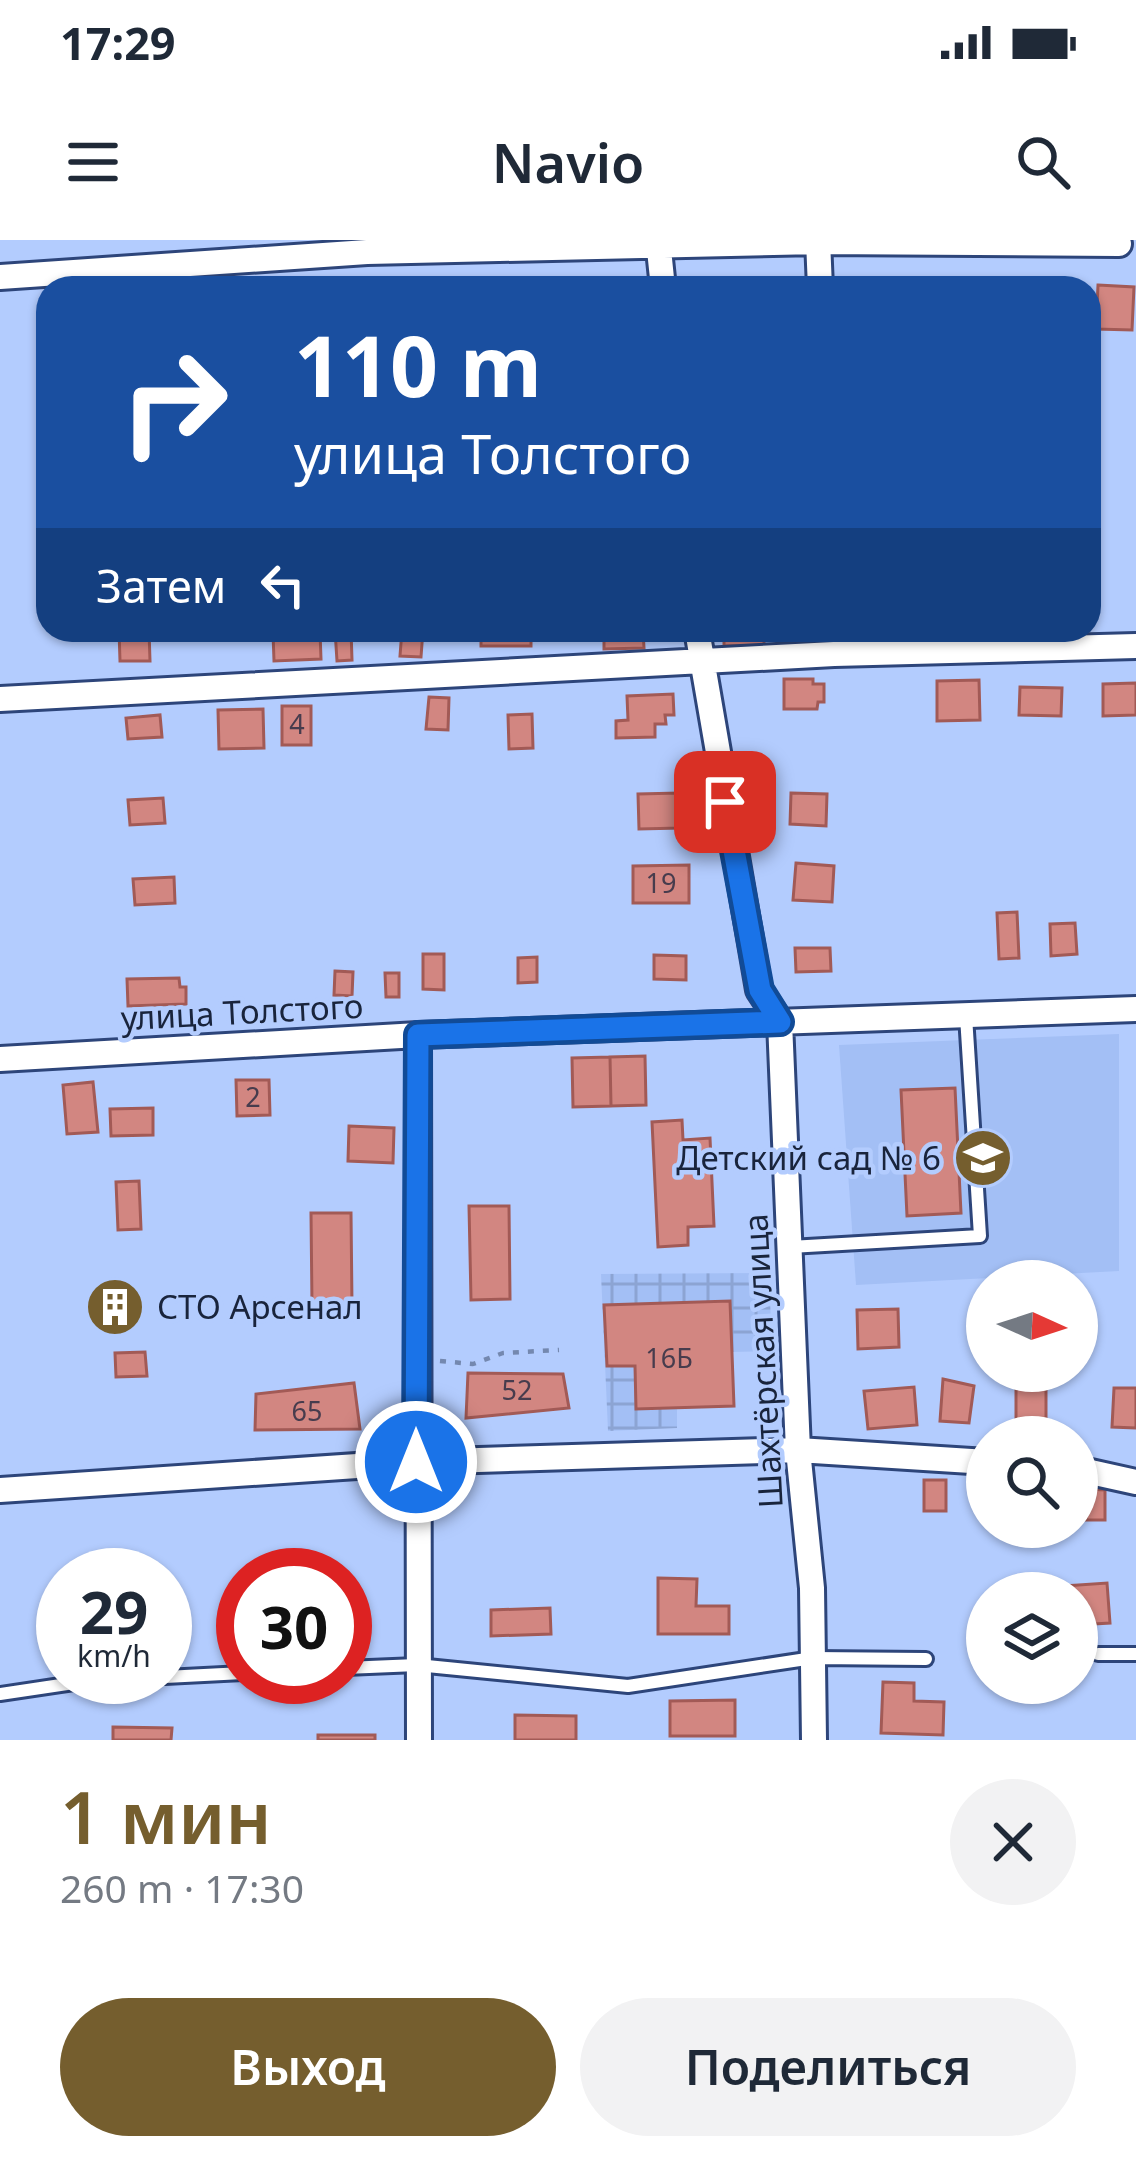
<!DOCTYPE html>
<html lang="ru">
<head>
<meta charset="utf-8">
<style>
	body { margin:0; font-family:"Noto Sans",sans-serif; background:#f2f2f3; color:#1f2937; height:100vh; display:flex; flex-direction:column; font-size:45px; white-space:nowrap }
	* { box-sizing:border-box; margin:0 }
	p { font-size:39px; color:#747a83 }
	.icon { flex:none; width:66px; height:66px; fill:none; stroke:currentColor; stroke-width:2; stroke-linecap:round; stroke-linejoin:round }
	.map { position:relative; height:1500px; overflow:hidden }
	.side { display:flex; flex-direction:column; background:#fff; flex:1 }
	.side>* { flex:none }
	.top-card { position:absolute; left:36px; top:36px; width:1065px; height:366px; border-radius:36px; box-shadow:0 3px 9px #0004; background:#1a4fa0; color:#fff; overflow:hidden }
	.needle { width:78px; rotate:93deg }
	.buttons { position:absolute; left:966px; top:1020px; display:grid; gap:24px }
	.buttons a { display:grid; place-items:center; width:132px; height:132px; border-radius:50%; background:#fff; box-shadow:0 3px 9px #0004; font-size:60px }
	.speed { position:absolute; left:36px; top:1308px; display:flex; gap:24px; font-size:60px; font-weight:700; text-align:center }
	.speed>* { display:grid; place-content:center; width:156px; height:156px; border-radius:50%; background:#fff; box-shadow:0 3px 9px #0004; line-height:1 }
	.speed small { font-size:30px; font-weight:400 }
	.speed .limit { border:18px solid #d22; background:#fff; color:#111 }
	.pin { position:absolute; display:grid; place-items:center; width:102px; height:102px; color:#fff; margin:-51px; border-radius:24px; box-shadow:0 6px 18px #0006 }
	.me { position:absolute; width:132px; margin:-66px; rotate:0deg; stroke-linejoin:round; filter:drop-shadow(0 0 9px #0008) }
	.turn { display:flex; align-items:center; gap:42px; height:252px; padding:0 60px; font-size:54px }
	.turn .icon { width:156px; height:156px; stroke-width:2.5 }
	.turn b { display:block; font-size:84px; line-height:102px }
	.then { display:flex; align-items:center; height:114px; padding:0 60px; background:#0003; gap:24px; font-size:45px }
	.round { display:grid; place-items:center; flex:none; width:126px; height:126px; border-radius:63px; background:#f2f2f3 }
	.head { display:flex; align-items:center; justify-content:space-between; height:204px; padding:0 60px }
	h1 { font-size:72px; font-weight:600; line-height:90px; color:#755e2e }
	.primary-button { display:flex; gap:24px; margin-top:auto; padding:24px 60px }
	.primary-button a { flex:1; height:138px; border-radius:72px; background:#755e2e; color:#fff; font-size:48px; font-weight:600; line-height:138px; text-align:center }
	.primary-button a+a { background:#f2f2f3; color:#1f2937 }
	.status { display:flex; justify-content:space-between; align-items:center; height:84px; padding:0 60px; background:#fff; direction:ltr }
	.status svg { height:33px; fill:currentColor }
	header { display:flex; justify-content:space-between; align-items:center; height:156px; padding:0 60px; background:#fff; font-size:54px; font-weight:600 }
	.map>svg:first-child { display:block }
	.built { fill:#a3bff5 }
	.industrial { fill:url(#industrial-grid) }
	.building { fill:#d28681; stroke:#a25a56; stroke-width:3 }
	.lines { fill:none; stroke-linecap:round; stroke-linejoin:round }
	.service-casing { stroke:#2d457a; stroke-width:18 }
	.minor-casing { stroke:#2d457a; stroke-width:30 }
	.path { stroke:#7488af; stroke-width:4.5; stroke-dasharray:6 9; stroke-linecap:butt }
	.service { stroke:#fff; stroke-width:12 }
	.minor { stroke:#fff; stroke-width:24 }
	.route-casing { stroke:#114b97; stroke-width:30 }
	.route { stroke:#1a73e8; stroke-width:21 }
	.labels { text-anchor:middle; stroke-width:9; stroke-linejoin:round; paint-order:stroke }
	.number-label { font-size:27px; fill:#473c4d }
	.street-label { font-size:33px; fill:#19243c; stroke:#b3ccfe }
	.poi-label { font-size:33px; fill:#19243c; stroke:#b3ccfe; text-anchor:end }
</style>
</head>
<body>
<div class="status"><b>17:29</b><svg viewBox="0 0 49 12"><path d="M0 12V9h3v3zM5 12V6h3v6zM10 12V3h3v9zM15 12V0h3v12zM26 1h20v11H26zM47 4h2v5h-2z"/></svg></div>
<header><svg class="icon" aria-label="menu" viewBox="0 0 24 24"><path d="M4 6h16M4 12h16M4 18h16"/></svg>Navio<svg class="icon" aria-label="search" viewBox="0 0 24 24"><circle cx="10" cy="10" r="6"/><path d="M15 15l6 6"/></svg></header>
<div class="map">
<svg width="1136" height="1500" viewBox="0 0 1136 1500">
	<defs>
		<pattern id="industrial-grid" width="8" height="8" patternUnits="userSpaceOnUse" patternTransform="scale(3)"><rect width="8" height="8" fill="#a3bff5"/><path d="M0 4h8M4 0v8" fill="none" stroke="#8ca4d3"/></pattern>
	</defs>
	<rect width="100%" height="100%" fill="#b3ccfe"/>
	<path class="built" d="M1119 794V1031L856 1045 839 805Z"/>
	<path class="industrial" d="M769 1033 772 1111 732 1112 734 1166 677 1168V1188L608 1191 601 1034Z"/>
	<path class="building" d="M1098 45 1134 47 1132 90 1096 89Z
		M119 390H149L150 421H120Z
		M335 390H351L352 420 337 421Z
		M402 390H423L421 417 400 416Z
		M481 390H531V406H481Z
		M604 390H643L644 408 604 409Z
		M724 390H764V406H724Z
		M320 392 321 419 274 421 273 393Z
		M784 439H813V444H824V462H818L817 469H784Z
		M979 440 980 480 937 481V441Z
		M1136 443V475L1103 476V444Z
		M1020 447 1062 448 1061 476 1019 475Z
		M673 454 674 475H665L666 484H655V497L616 498V481L628 480 627 456Z
		M429 457 449 458 448 490 426 489Z
		M282 466H311V505H282Z
		M263 469 264 508 219 509 218 470Z
		M532 474 533 508 509 509 508 475Z
		M160 475 162 497 128 499 126 478Z
		M679 553 680 588 639 589 638 554Z
		M791 553 827 554 826 586 790 584Z
		M163 558 165 583 130 585 128 560Z
		M796 623 834 626 832 662 793 660Z
		M689 625V663H633V626Z
		M174 637 175 663 135 665 133 639Z
		M1017 672 1019 718 999 719 997 673Z
		M1075 683 1077 714 1051 716 1050 684Z
		M795 708H830L831 731 796 732Z
		M423 714H444V750L423 749Z
		M654 715 686 716V740L654 739Z
		M537 717V742L518 743V718Z
		M335 731 353 732 352 756 334 755Z
		M385 733H399V757H386Z
		M179 738 180 747H186V764L128 766 127 739Z
		M645 816 646 865 611 866 610 817Z
		M610 817 611 866 573 867 572 818Z
		M236 840H269L270 875 237 876Z
		M93 842 98 892 67 894 63 845Z
		M955 848 961 973 907 976 901 850Z
		M153 868V895L111 896 110 869Z
		M682 880 683 900 710 898 714 986 688 987V1005L658 1007 652 882Z
		M349 886 394 888 393 923 348 921Z
		M139 941 141 989 118 990 116 942Z
		M469 966H509L510 1059 471 1060Z
		M311 973H351L352 1065H312Z
		M132 1048 134 1083 98 1086 95 1051Z
		M730 1061 734 1166 636 1169 635 1126H607L604 1065Z
		M898 1069 899 1107 858 1109 857 1070Z
		M145 1112 147 1136 116 1137 115 1113Z
		M468 1133 563 1134 569 1168 466 1178Z
		M943 1139 974 1146 969 1183 940 1181Z
		M354 1143 360 1189 255 1190 256 1154Z
		M914 1147 917 1185 868 1189 864 1151Z
		M1016 1148H1046V1186H1016Z
		M1114 1148H1136V1188L1112 1187Z
		M924 1240H946V1271H924Z
		M1087 1249 1105 1250V1280H1086Z
		M658 1338 697 1339 696 1366H729V1394H658Z
		M1107 1343 1110 1383 1077 1385V1353H1050V1347Z
		M550 1368 551 1394 491 1396V1370Z
		M883 1442 914 1443V1461L944 1462 943 1495 881 1493Z
		M735 1460V1496H670V1461Z
		M515 1475 576 1476V1500H515Z
		M113 1487 172 1488 171 1500H113Z
		M318 1495H375V1500H318Z"/>
	<g class="lines">
		<defs>
			<path id="service" d="M790 1007 980 996 966 776
				M1098 1414H1136
				M345 1428 417 1425 628 1446 813 1418 926 1419
				M165 1437 243 1433
				M0 1454 94 1440 164 1437"/>
			<path id="minor" d="M658 0 663 48
				M818 0 820 48
				M0 37 367 12 818 2 1119 4
				M697 390 759 750 780 782 798 1210 812 1348 814 1500
				M0 459 834 414 1136 406
				M418 795 419 1500
				M0 819 418 795 1136 769
				M1077 1229 1136 1242
				M0 1250 416 1222 798 1210 987 1222"/>
		</defs>
		<use href="#service" class="service-casing"/>
		<use href="#minor" class="minor-casing"/>
		<path class="path" d="M440 1121 473 1124 503 1113 559 1110"/>
		<use href="#service" class="service"/>
		<use href="#minor" class="minor"/>
	</g>
	<g class="lines">
		<defs>
			<path id="route" d="M416 1222 418 795 780 782 760 750 725 562"/>
		</defs>
		<use href="#route" class="route-casing"/>
		<use href="#route" class="route"/>
	</g>
	<defs>
		<symbol id="school-disc" viewBox="-11 -11 22 22"><circle r="9.5" fill="#755e2e" stroke="#b3ccfe"/><path d="M0-5L7-2L0 1L-7-2ZM-4 1L0 2.5L4 1V4Q0 6-4 4Z" fill="#fff"/></symbol>
		<symbol id="building-disc" viewBox="-11 -11 22 22"><circle r="9.5" fill="#755e2e" stroke="#b3ccfe"/><path d="M-4-6H4V6H1V3H-1V6H-4ZM-2.5-4.3h1.7v1.8h-1.7ZM.8-4.3h1.7v1.8H.8ZM-2.5-1h1.7V.8h-1.7ZM.8-1h1.7V.8H.8Z" fill="#fff"/></symbol>
	</defs>
	<g fill-rule="evenodd">
		<use href="#school-disc" x="950" y="885" width="66" height="66"/>
		<use href="#building-disc" x="82" y="1034" width="66" height="66"/>
	</g>
	<g class="labels">
		<g class="number-label">
			<text x="297" y="494">4</text>
			<text x="661" y="653">19</text>
			<text x="253" y="867">2</text>
			<text x="669" y="1128">16Б</text>
			<text x="517" y="1160">52</text>
			<text x="307" y="1181">65</text>
		</g>
		<g class="street-label">
			<text transform="translate(242 772) rotate(-3)" y="12">улица Толстого</text>
			<text transform="translate(763 1121) rotate(-93)" y="12">Шахтёрская улица</text>
		</g>
		<g class="poi-label">
			<text x="941" y="930">Детский сад № 6</text>
			<text x="157" y="1079" text-anchor="start">СТО Арсенал</text>
		</g>
	</g>
</svg>
<div class="buttons">
<a><svg class="needle" viewBox="-14 -14 28 28"><path d="M0-13l5 13h-10z" fill="#e53935"/><path d="M0 13l5-13h-10z" fill="#747a83"/></svg></a>
<a><svg class="icon" aria-label="search" viewBox="0 0 24 24"><circle cx="10" cy="10" r="6"/><path d="M15 15l6 6"/></svg></a>
<a><svg class="icon" aria-label="layers" viewBox="0 0 24 24"><path d="M12 4l9 5-9 5-9-5zM3 14l9 5 9-5"/></svg></a>
</div>
<div class="speed"><div>29<small>km/h</small></div><div class="limit">30</div></div>
<div class="pin" style="left:725px;top:562px;background:#d93025"><svg class="icon" aria-label="arrive" viewBox="0 0 24 24"><path d="M6 21V4h12l-3 4 3 4H6"/></svg></div>
<svg class="me" style="left:416px;top:1222px" viewBox="-20 -20 40 40"><circle r="17" fill="#1a73e8" stroke="#fff" stroke-width="3"/><path d="M0-11L8 9 0 5-8 9z" fill="#fff"/></svg>
<div class="top-card">
<div class="turn"><svg class="icon" aria-label="right" viewBox="0 0 24 24"><path d="M7 20v-9h11M14 6l5 5-5 5"/></svg><div><b>110 m</b>улица Толстого</div></div>
<div class="then">Затем<svg class="icon" aria-label="left" viewBox="0 0 24 24"><path d="M17 20v-9H6M10 6l-5 5 5 5"/></svg></div>
</div>
</div>
<section class="side">
<div class="head"><div><h1>1 мин</h1><p>260 m · 17:30</p></div><a class="round"><svg class="icon" aria-label="close" viewBox="0 0 24 24"><path d="M6 6l12 12M18 6L6 18"/></svg></a></div>
<div class="primary-button"><a>Выход</a><a>Поделиться</a></div>
</section>
</body>
</html>
